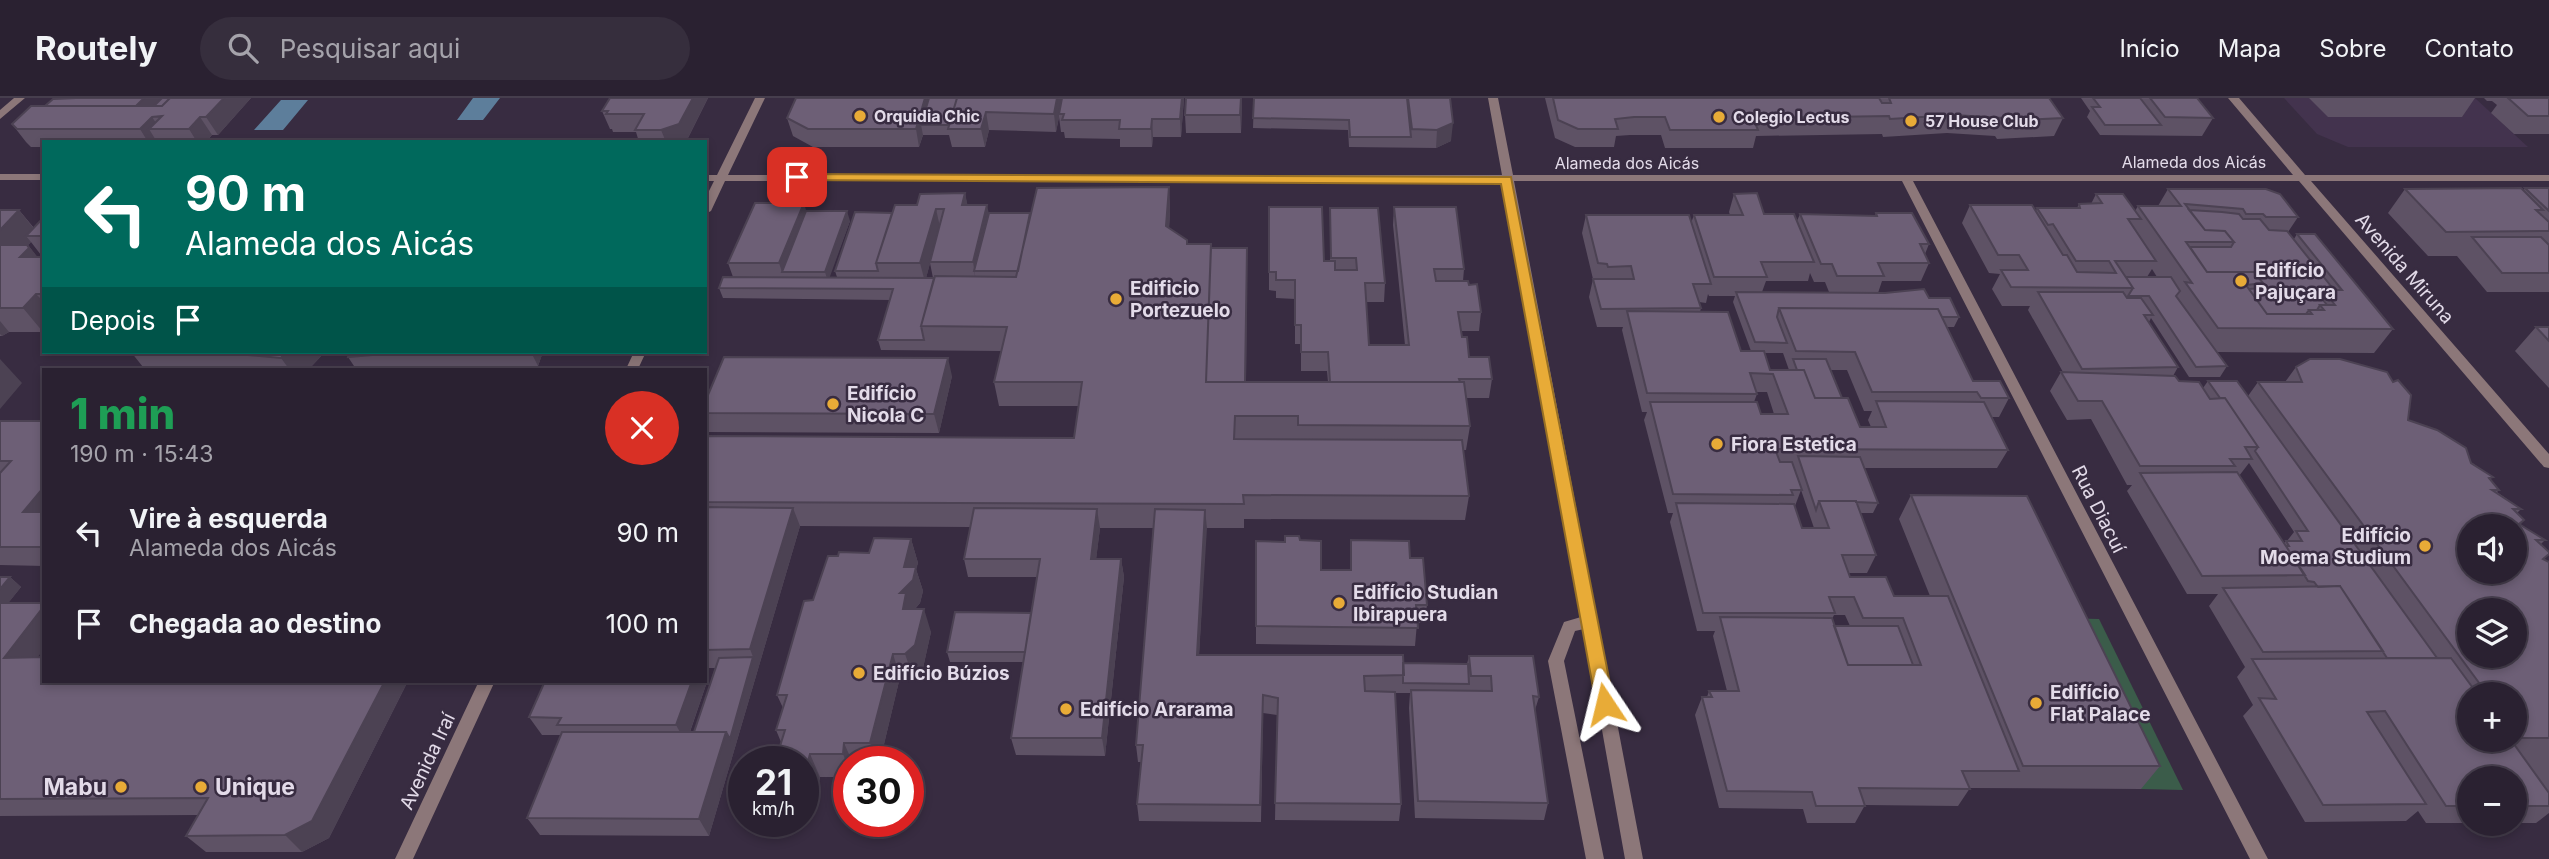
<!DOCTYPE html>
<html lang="pt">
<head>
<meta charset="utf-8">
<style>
	body { margin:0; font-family:Inter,sans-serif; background:#362e3d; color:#f1f3f6; height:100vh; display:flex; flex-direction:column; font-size:26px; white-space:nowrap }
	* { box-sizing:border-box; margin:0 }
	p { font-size:23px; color:#a5a3ab }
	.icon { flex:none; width:38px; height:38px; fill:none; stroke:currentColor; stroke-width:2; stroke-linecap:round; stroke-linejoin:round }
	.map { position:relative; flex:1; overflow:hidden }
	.details { position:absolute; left:42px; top:270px; width:665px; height:315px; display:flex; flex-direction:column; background:#2a2131; border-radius:0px; box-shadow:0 4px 10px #0003,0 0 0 2px #463e4d }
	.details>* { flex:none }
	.banner { position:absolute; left:42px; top:42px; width:665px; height:214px; border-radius:0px; box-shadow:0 4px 10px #0003,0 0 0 2px #463e4d; background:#00695c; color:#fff; overflow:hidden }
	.buttons { position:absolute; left:2457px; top:416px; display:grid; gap:14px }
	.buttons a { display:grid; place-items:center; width:70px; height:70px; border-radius:50%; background:#2a2131; box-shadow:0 4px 10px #0003,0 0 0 2px #463e4d; font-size:35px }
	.speed { position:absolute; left:728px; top:648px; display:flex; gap:14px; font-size:35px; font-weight:700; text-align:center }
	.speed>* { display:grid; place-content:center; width:91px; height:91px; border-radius:50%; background:#2a2131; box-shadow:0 4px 10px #0003,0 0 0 2px #463e4d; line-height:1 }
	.speed small { font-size:18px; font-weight:400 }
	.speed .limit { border:10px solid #d22; background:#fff; color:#111 }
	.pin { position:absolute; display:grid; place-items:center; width:60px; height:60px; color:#fff; margin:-30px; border-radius:14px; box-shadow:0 4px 10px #0006 }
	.me { position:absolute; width:77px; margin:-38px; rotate:350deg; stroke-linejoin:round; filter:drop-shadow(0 0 5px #0008) }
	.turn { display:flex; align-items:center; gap:24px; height:147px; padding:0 28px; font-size:32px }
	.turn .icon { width:91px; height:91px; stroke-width:2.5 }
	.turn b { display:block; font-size:49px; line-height:60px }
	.then { display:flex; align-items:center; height:66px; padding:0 28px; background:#0003; gap:14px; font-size:26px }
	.round { display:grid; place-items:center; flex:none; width:74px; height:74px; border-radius:37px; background:#362e3d }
	.overview { display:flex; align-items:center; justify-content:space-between; height:119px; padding:0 28px }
	h1 { font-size:42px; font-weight:800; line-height:52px; color:#1e9e55 }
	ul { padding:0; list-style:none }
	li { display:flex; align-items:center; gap:21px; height:91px; padding:0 28px }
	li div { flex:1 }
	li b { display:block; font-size:26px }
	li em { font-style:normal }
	header { display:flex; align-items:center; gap:42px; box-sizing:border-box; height:98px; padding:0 35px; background:#2a2131; border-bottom:2px solid #463e4d }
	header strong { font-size:33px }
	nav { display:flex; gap:38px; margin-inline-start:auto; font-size:24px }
	.search { width:490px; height:63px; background:#362e3d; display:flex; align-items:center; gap:18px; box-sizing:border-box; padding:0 24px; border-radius:38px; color:#a5a3ab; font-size:26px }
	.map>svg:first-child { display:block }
	.built { fill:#43334e }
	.green { fill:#3b5c4a }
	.water { fill:#5d7e9b }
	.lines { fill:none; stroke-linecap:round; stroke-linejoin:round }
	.minor { fill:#8c7779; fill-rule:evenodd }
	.wall { fill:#5e5265; fill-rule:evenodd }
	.shaded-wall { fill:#4c4253 }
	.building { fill:#6d5f76; stroke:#4c4253; stroke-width:2; fill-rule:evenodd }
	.route { fill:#e8ab37; stroke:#976f24; stroke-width:2 }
	.poi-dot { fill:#e8ab37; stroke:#382c41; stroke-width:2.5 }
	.labels { text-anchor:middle; stroke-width:5; stroke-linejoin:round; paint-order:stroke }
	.far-poi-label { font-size:16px; font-weight:bold; fill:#e3dbe9; stroke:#382c41; text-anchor:start }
	.far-street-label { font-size:16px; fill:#e3dbe9; stroke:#382c41 }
	.street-label { font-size:19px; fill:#e3dbe9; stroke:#382c41 }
	.poi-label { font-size:19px; font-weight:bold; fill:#e3dbe9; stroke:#382c41; text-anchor:start }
	.near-poi-label { font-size:23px; font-weight:bold; fill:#e3dbe9; stroke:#382c41; text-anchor:end }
</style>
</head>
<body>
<header>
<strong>Routely</strong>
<div class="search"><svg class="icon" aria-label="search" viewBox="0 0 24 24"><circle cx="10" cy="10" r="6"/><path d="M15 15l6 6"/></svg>Pesquisar aqui</div>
<nav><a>Início</a><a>Mapa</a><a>Sobre</a><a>Contato</a></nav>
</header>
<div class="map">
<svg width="2549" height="761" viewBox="0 0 2549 761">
	<rect width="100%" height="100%" fill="#382c41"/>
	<path class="built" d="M2284 0H2475L2528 49H2348L2317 36Z"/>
	<path class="green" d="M2060 520 2099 521 2183 692 2141 691Z"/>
	<path class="water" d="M473 0H500L483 22H457Z
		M281 2H308L283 32H254Z"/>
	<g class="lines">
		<path class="minor" d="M14 0H25L0 21V12Z
			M755 0H765L728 77H1502L1488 0H1498L1513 77H2293L2228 0H2239L2305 77H2549V83H2311L2549 356V370L2544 369 2299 83H1913L2268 761H2250L1902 83H1514L1643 761H1625L1584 531 1575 533 1564 563 1604 761H1586L1548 563 1564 524 1581 519 1503 83H725L711 113 705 116V101L714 83H705V77H717Z
			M0 76H44V82H0Z
			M634 254H646L638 271H626Z
			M479 583H495L413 761H395Z"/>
	</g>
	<path class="wall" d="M76 0H161L153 8 162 0H251L218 37H212L206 44H44V49H31L26 44 12 26 45 8Z
		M610 0H708L686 44H639L636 34H613L612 31H610L602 13Z
		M1184 0 1181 39H1153L1152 49H1120V41L1065 40 1064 34H1061L1059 19 1056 34 989 32 985 49H952L949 37H923L919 49H813L793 38 787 20Z
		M1186 0H1242L1241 35H1186L1185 17Z
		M1254 0H1450L1451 43 1436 50 1349 49 1348 32 1253 30Z
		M1545 0H2049L2063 20 2054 38 1997 41 1995 38 1947 35 1883 39 1882 36 1756 38 1753 50H1665L1661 37H1630L1616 38 1614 49H1575L1555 40Z
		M2081 0H2197L2213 20 2202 38 2100 37 2087 19 2090 13Z
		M2309 0H2475L2462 19H2328Z
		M2484 0H2549V36H2514L2491 15 2497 7 2492 3H2487Z
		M1169 89 1170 113 1169 130 1187 146 1211 153 1247 169 1246 284H1328L1327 273H1301V246H1295V201L1276 200V193L1269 192V109L1324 163H1330V110L1385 185 1384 204H1366L1369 247H1405L1393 127 1394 109 1464 171 1463 183 1469 187 1481 214 1479 233H1461L1462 239 1469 259 1492 281 1489 300H1466L1470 328 1466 352H1463L1469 398 1465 422 1244 421V430H1206L1199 557 1403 565 1467 566 1469 558 1539 599 1535 612 1548 705 1544 722 1415 720 1409 610 1410 595H1395L1401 706 1399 723 1275 722 1277 617 1263 615 1261 724 1139 723 1137 706 1141 664H1138L1136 647 1153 430H1100L1096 461H1121L1124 479 1105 658 1016 657 1011 640 1023 564H950L947 554 1031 515 1037 479H968L964 461 970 429 800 428 709 738 540 737 527 720 561 637H542L529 619 705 583V570L709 578 690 634H694L715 570H708L705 565V338L1074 340 1079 308H999L994 284 1001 253 881 252 878 242 890 202 723 200 719 190 733 179 728 165 806 113 850 123 829 179H837L835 173 892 115 917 107 965 95 967 107 989 115H1030V118ZM930 165 933 180H926Z
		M2525 90H2549V194H2487L2457 158H2428L2388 115 2405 91 2523 93Z
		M2168 91 2298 119 2288 134 2294 141 2297 136 2393 231 2374 255 2217 254 2227 268 2220 279H2189L2151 220 2149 224 2178 269 2173 278 2179 283 2203 290 2208 283 2248 298 2258 284H2285L2296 269 2408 322 2493 379 2490 381 2499 392 2497 394 2521 411 2517 415 2524 422 2520 427 2545 442 2541 446 2549 456 2544 461 2549 494V715L2536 725H2515V681H2469V725H2426L2418 713 2406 723 2305 724 2243 618 2253 607 2237 579 2245 569 2209 508 2218 496H2187L2127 393 2132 387H2127L2091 321 2067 322 2050 293 2061 274H2063L2028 212 2030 208H2002L1992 191 2000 176 1989 175 1962 125 1970 107 2036 113 2037 110H2077L2079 106H2091L2096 96 2135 113 2138 108H2158ZM2152 171 2157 179H2147ZM2249 365 2294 434 2287 443H2286L2284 445 2239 378ZM2469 597H2515V642H2469Z
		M1734 96 1764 116 1797 123 1800 116 1875 118 1876 115 1929 146 1925 156 1929 165 1921 183H1882L1878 195 1929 200 1959 219 1954 229H1947L1973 283 2009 300 1999 319H1992L2008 352 1997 370H1864L1878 405 1873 415H1860L1876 457 1867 475H1849L1850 479 1894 498H1930L1899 421 1911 397 2160 668 2141 691 1970 690 1958 708 1865 707 1855 725H1807L1803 711 1719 710 1695 617 1702 599H1707L1709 593H1727L1713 538 1715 533H1697L1670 424 1673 415H1668L1644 322 1647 314H1642L1622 232 1623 229H1597L1589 199 1593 181 1582 135 1586 117 1691 125 1694 117H1730L1729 114ZM1810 175 1814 184H1825L1829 194H1762L1766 183H1808ZM1708 196 1709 198H1735L1733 204 1751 253H1741L1700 214 1701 210 1699 204 1706 205ZM1764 255H1783L1789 272H1770ZM1831 272H1847L1864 313H1872L1868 322 1871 329H1860L1842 300ZM1756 294H1767L1774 316H1761L1754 304 1757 296ZM1801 392 1814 430H1802L1795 408ZM1834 517H1845L1850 528H1834L1832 521Z
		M0 111 1 112H19L34 130 44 119V157H41L31 144 28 147 37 159 44 158V234H9L2 238H0Z
		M2536 229H2549V290L2515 253Z
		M131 254H325L309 271H163L143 269Z
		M350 254H543L538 268 496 271H356L348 259Z
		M952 278 939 335 708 334 705 326V304Z
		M0 323H44V468L0 467Z
		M911 441 918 465 916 471 923 493 920 505 915 511 931 534 923 570 913 579H900L880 663H849V679H820L818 689 803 690V663H780L777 658 781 644 776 632 783 610 777 597 813 502 838 458 869 455Z
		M1300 442 1321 472H1350L1351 442 1410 460 1427 507 1424 525H1417L1415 548 1256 546V443L1285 444Z
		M0 479H10L21 489 8 505 38 559 44 583H408L329 740 302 754H206L186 738 198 717 0 718Z"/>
	<path class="shaded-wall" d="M144 0H161L135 26 128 16Z
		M224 0H251L218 37 206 19Z
		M693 0H708L686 44H666L661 32Z
		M925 0H934L921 27 923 37 919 49 916 31Z
		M1057 0H1063L1059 16V19L1056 34 1054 16Z
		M1182 0H1184L1181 39 1180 21Z
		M1241 0H1242L1241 35 1240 17Z
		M986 14 989 32 985 49 981 31Z
		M152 19 160 31H149L157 44H148L140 31Z
		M200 19 212 37 206 44H197L189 31Z
		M1152 21 1153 39 1152 49 1151 31Z
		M1453 25 1451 43 1436 50 1437 32Z
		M1169 89 1170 113 1168 151 1166 128Z
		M965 95 969 114 962 107Z
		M804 105 809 123 782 174 779 165Z
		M987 107 991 125 974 173 976 183 973 164Z
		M0 111 9 123 19 112 38 136 26 138 31 144 28 147 44 167 0 156Z
		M936 111 940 129 925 184 920 165Z
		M847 113 850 123 828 184 825 174Z
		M36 196 44 204 43 234 23 210Z
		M0 223 9 234 2 238 0 236Z
		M286 254H325L309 271H289L281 260Z
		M531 254H543L538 268Z
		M948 260 952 278 939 335 934 316Z
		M0 261 22 285 0 311Z
		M44 389V429L23 414Z
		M793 410 800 428 709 738 699 721 726 634 753 559 750 551Z
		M1097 411 1100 430 1094 479 1091 461Z
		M1205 412 1207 430 1198 574 1197 557Z
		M911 441 918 465 916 471 923 493 920 505 912 514 903 511 900 495 904 469Z
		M1121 461 1124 479 1105 658 1102 640Z
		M10 479 21 489 2 513 0 539V491Z
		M44 508V551L24 577 4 560Z
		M924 511 931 534 923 570 913 579 905 556Z
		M893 556 900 579 880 663H878L870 645Z
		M705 570 709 578 686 645 676 627 692 583H705Z
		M385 583H408L329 740 302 754 285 737Z
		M844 645 852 663H849V671L843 656Z
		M810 656 820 679 818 689 807 667Z"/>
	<path class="building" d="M76 0H144L136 8H45L53 1Z
		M162 0H170L162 8H154Z
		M170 0H224L206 19H200L189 31H149L162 18 152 19 140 31H17L12 26 31 8H162Z
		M610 0H693L679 26 661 32H635L644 16H606L608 13H602Z
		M796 0H925L916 31H808L787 20Z
		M929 0H957L949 27H921Z
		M957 0H1057L1054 16 986 14 981 31H948Z
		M1062 0H1182L1180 21H1152L1151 31H1119L1120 22H1062L1064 16H1059Z
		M1186 0H1241L1240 17H1185Z
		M1254 0H1407L1411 39H1350L1349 22 1253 20Z
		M1408 0H1450L1453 25 1437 32 1412 31Z
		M1553 0H1879L1882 5H1891L1889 0H2049L2063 20 2005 23 2003 20 1954 17 1890 21 1889 18 1753 20 1758 32H1670L1665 19H1634L1615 21 1618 31H1578L1558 22Z
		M2093 0H2140L2161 27H2105L2092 9H2100Z
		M2150 0H2197L2213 20 2165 19Z
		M2508 0H2549V18H2528Z
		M1169 89 1166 128 1187 142V146H1211L1206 284H1464L1470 328 1298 327V318H1235L1234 341 1462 342 1469 398 1243 397 1244 406 705 404V338L1074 340 1082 284H994L1007 229 921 228 935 178 1016 179 1037 90Z
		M2521 90 2543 112H2536L2549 124V133L2446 134 2405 91Z
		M2525 90H2549V113Z
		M2168 91H2266L2280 96 2298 119H2266L2263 116H2246L2243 111 2185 106 2205 132 2225 133 2234 144H2186L2207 174H2254L2263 185 2246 187 2267 216H2312L2309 212H2324L2320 207H2335L2323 192H2342L2297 136H2315L2393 231 2218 230 2185 184 2192 185 2138 108H2181Z
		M965 95 962 107H987L973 164H930L944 111H936L920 165H876L895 107H917L920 96Z
		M1757 95 1764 116H1794L1814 164H1761L1767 179H1714L1694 117H1743L1734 96Z
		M2096 96H2123L2141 121H2128L2156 163H2115L2133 190 2011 189 2001 172H2028L2019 157H1998L1970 107H2032L2063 157H2067L2077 174 2116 175 2109 163H2076L2053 126 2048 127 2037 110H2080L2079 106 2102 105Z
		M755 105H804L779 165H728Z
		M1269 109H1322L1324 163H1335V172H1357L1356 160H1331L1330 110H1378L1385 185H1365L1369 247H1409L1394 109H1456L1464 171H1434L1436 183H1468L1469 187 1477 186 1481 214H1458L1462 239H1467L1469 259H1489L1492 281H1459L1460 284H1330L1328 254H1301V227H1295V182H1276V174H1269Z
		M0 112H19L0 132Z
		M2189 112 2222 114 2239 116 2243 121H2260L2269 132 2287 133 2334 192H2323L2319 197 2327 207H2320L2317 212H2309L2306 216H2267L2249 191 2260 190 2263 185 2254 174H2207L2190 149H2231L2234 144 2225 133 2205 132Z
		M806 113H847L825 174H782Z
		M855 114 892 115 876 165 878 173H835Z
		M989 115H1030L1018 173H974Z
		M1876 115H1912L1929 146H1920L1929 165H1878L1884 178H1837L1832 166H1821L1800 116 1877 118Z
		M1586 117H1689L1711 186H1693L1701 210 1601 211 1593 181H1634L1631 168 1608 169 1607 166 1598 165Z
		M44 119V138H26Z
		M2472 139H2541L2549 147V175H2502Z
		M0 147H27L29 150 20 159H41L44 158V196H36L23 210H0Z
		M1211 150H1247L1245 284H1206Z
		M723 179 934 180 921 228 924 242H878L893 191 719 190Z
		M2126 179H2171L2180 193 2176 198 2227 268 2196 269 2149 198H2128L2133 190Z
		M1924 191 1929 200H1950L1959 219H1942L1938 211 1779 210 1777 219 1787 245 1755 244 1736 194 1885 195Z
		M2038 194H2123L2127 200H2141L2153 217H2144L2178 269 2082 271Z
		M1779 210 1938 211 1973 283H2000L2009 300H1981L1977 294H1872L1855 254 1796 253Z
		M1627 213 1728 214 1741 253H1764L1770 272H1804L1815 300H1848L1860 329H1886L1876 303 1984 304 2008 352 1775 351 1780 364H1792L1802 392H1791L1793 397 1673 396 1650 304H1757L1761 316H1788L1773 276 1750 275 1757 296 1647 295Z
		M2536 229H2549V243Z
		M216 254H286L281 260Z
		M350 254H407L348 259Z
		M724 259 948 260 934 316 705 315V304Z
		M1793 261H1826L1842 300H1815L1804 272H1797Z
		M2310 261H2340L2387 274 2393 284 2398 282 2411 297 2408 322 2437 332 2466 350 2471 365 2493 379 2489 380 2499 392H2492L2521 411H2513L2524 422 2519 426 2545 442H2536L2549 454V456L2543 461 2549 464V640H2519L2515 634V597H2488L2258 284H2302L2296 269ZM2469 429H2515V474H2469ZM2469 513H2515V558H2469Z
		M2061 274 2175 278 2179 283 2199 284 2210 301 2225 300 2258 349H2245L2252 361H2230L2235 368H2140L2102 303H2078Z
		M2208 283H2237L2437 560H2387L2340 488 2318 489 2314 484 2308 483 2286 448H2289L2286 443H2302L2296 433H2308L2255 353 2258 349 2225 300H2220Z
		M0 323H44V347L42 350H44V389L23 414H44V449H0V375L11 363H0Z
		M1798 358 1860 359 1878 405 1856 404V403H1819L1816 412Z
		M2237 374 2305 477 2202 478 2140 375Z
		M1911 397 2027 398 2160 668H2023Z
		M1819 403H1856L1876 457H1842L1850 479H1886L1894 498H1948L2019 673H1962L1970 691 1859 690 1865 708H1816L1812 694 1727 693 1702 599H1712L1709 593H1739L1720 519 1832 520 1848 567H1921L1903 520H1863L1854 499H1829L1835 515H1703L1676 405 1794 406 1802 430H1829Z
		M705 409 793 410 750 551 705 552Z
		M974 410 1097 411 1091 461H1121L1102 640H1011L1040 461H964Z
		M1155 411 1205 412 1197 557H1403L1404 577 1364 578 1365 593 1395 594 1401 706 1275 705 1278 600 1263 597 1260 707 1137 706 1143 647H1136Z
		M1285 438H1299L1300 442 1321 443V472H1351V442L1409 443 1410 460H1423L1427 507H1416L1418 530 1256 528V443L1285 444Z
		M874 440 911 441 904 469H916L913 482 900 495H906L903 511H924L915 547 905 556H893L870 645H844L843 656H810L807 667H803V663H784L785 658H777L785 632H776L787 597H777L804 503 813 502 828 458H838L839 454 869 455Z
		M0 479H10L0 491Z
		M2340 488 2383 553 2263 554 2223 490Z
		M0 505H44V508L4 560 44 559V583H385L312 723 285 737 186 738 208 700 0 701Z
		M955 514 1031 515 1025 554H947Z
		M1834 528H1898L1913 567H1848Z
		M1469 558H1533L1539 599 1533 598 1548 705 1418 703 1411 592 1492 593 1491 578H1471Z
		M753 559 730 641 726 634H694L719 560Z
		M2451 560 2478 597H2469V642H2511L2549 695V708H2515V681H2469V708H2446L2385 613 2367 614 2426 706 2323 707 2259 600 2276 601 2252 561Z
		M1403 565 1468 566 1469 586 1403 585Z
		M545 583H692L676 627H557L561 620 529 619Z
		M562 634H726L699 721 527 720Z"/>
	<path class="route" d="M797 76 1511 79 1614 606 1612 611 1605 614 1599 611 1596 606 1501 86 793 82 791 79Z"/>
	<g class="poi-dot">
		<circle cx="860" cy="18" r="7"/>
		<circle cx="1719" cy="19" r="7"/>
		<circle cx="1911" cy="23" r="7"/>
		<circle cx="2241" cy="183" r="7"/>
		<circle cx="1116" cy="201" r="7"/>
		<circle cx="833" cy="306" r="7"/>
		<circle cx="1717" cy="346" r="7"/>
		<circle cx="2425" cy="448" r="7"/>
		<circle cx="1339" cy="505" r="7"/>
		<circle cx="859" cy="575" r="7"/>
		<circle cx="2036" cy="605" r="7"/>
		<circle cx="1066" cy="611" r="7"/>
		<circle cx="121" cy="689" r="7"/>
		<circle cx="201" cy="689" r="7"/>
	</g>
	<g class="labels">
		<g class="far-poi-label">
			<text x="874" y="24">Orquidia Chic</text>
			<text x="1733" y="25">Colegio Lectus</text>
			<text x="1925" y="29">57 House Club</text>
		</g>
		<g class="far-street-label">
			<text x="2194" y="70">Alameda dos Aicás</text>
			<text x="1627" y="71">Alameda dos Aicás</text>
		</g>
		<g class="street-label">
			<text transform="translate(2405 170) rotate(49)" y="7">Avenida Miruna</text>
			<text transform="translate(2099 411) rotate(63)" y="7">Rua Diacuí</text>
			<text transform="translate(427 663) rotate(-65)" y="7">Avenida Iraí</text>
		</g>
		<g class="poi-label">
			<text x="2255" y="179">Edifício<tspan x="2255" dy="22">Pajuçara</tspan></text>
			<text x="1130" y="197">Edificio<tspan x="1130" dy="22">Portezuelo</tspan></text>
			<text x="847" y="302">Edifício<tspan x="847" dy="22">Nicola C</tspan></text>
			<text x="1731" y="353">Fiora Estetica</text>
			<text x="2411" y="444" text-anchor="end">Edifício<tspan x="2411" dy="22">Moema Studium</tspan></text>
			<text x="1353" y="501">Edifício Studian<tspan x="1353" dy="22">Ibirapuera</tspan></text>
			<text x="873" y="582">Edifício Búzios</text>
			<text x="2050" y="601">Edifício<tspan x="2050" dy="22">Flat Palace</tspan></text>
			<text x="1080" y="618">Edifício Ararama</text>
		</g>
		<g class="near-poi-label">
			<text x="107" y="697">Mabu</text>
			<text x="215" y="697" text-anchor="start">Unique</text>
		</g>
	</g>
</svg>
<div class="buttons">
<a><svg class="icon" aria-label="sound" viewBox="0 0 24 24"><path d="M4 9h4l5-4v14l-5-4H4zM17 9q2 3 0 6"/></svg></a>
<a><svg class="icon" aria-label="layers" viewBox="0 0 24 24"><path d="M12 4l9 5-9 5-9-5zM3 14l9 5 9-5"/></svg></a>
<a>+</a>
<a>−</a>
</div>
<div class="speed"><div>21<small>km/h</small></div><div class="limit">30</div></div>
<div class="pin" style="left:797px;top:79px;background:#d93025"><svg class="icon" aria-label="arrive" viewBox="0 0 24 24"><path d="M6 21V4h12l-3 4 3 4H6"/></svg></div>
<svg class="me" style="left:1605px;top:606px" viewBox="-20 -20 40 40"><path d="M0-17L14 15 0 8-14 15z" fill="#e8ab37" stroke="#fff" stroke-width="4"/></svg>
<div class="banner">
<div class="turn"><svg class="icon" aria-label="left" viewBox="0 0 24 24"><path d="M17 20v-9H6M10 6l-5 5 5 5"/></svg><div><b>90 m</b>Alameda dos Aicás</div></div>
<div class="then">Depois<svg class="icon" aria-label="arrive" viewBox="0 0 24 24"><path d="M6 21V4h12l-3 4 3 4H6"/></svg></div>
</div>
<section class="details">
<div class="overview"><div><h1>1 min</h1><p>190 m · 15:43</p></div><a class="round" style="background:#d93025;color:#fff"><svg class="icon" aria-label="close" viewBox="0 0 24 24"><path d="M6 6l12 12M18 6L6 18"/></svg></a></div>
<ul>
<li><svg class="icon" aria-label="left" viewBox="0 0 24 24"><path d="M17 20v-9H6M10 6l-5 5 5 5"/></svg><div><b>Vire à esquerda</b><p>Alameda dos Aicás</p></div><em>90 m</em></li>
<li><svg class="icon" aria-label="arrive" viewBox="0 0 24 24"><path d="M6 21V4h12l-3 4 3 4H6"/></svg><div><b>Chegada ao destino</b></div><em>100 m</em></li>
</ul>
</section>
</div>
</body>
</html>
